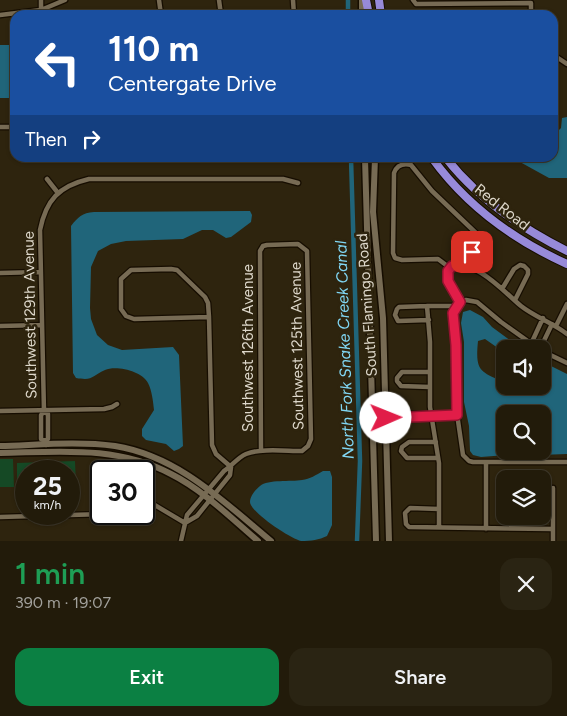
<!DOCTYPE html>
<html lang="en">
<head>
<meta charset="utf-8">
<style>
	body { margin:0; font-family:Figtree,sans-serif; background:#2a2413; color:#f1f3f6; height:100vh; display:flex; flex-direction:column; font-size:19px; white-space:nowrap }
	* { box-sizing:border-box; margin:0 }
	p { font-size:16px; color:#a2a19c }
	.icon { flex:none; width:28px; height:28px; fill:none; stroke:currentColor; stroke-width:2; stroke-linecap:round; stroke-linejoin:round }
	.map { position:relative; height:541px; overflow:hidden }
	.sheet { display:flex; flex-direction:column; background:#221b0a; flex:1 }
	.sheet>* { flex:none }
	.guide { position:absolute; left:10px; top:10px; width:548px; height:152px; border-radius:15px; box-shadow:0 1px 4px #0004,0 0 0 1px #3f392b; background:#1a4fa0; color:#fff; overflow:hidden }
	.tools { position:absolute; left:496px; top:340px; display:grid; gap:10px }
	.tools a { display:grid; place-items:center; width:55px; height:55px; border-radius:10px; background:#221b0a; box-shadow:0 1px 4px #0004,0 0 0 1px #3f392b; font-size:25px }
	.speed { position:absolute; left:15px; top:460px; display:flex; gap:10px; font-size:25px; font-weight:700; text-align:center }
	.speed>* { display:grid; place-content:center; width:65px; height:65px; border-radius:50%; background:#221b0a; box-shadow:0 1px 4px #0004,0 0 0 1px #3f392b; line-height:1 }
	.speed small { font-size:12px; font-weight:400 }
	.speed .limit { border:2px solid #111; border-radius:8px; background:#fff; color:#111 }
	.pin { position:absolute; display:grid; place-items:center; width:42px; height:42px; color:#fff; margin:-21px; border-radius:10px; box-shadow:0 2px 8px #0006 }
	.me { position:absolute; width:55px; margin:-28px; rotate:89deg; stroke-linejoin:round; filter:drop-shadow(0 0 4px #0008) }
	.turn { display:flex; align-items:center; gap:18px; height:105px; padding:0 15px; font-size:22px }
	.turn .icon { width:65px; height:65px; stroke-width:2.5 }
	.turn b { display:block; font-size:35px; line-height:42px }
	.then { display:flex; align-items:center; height:48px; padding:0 15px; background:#0003; gap:10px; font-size:19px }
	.round { display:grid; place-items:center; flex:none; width:52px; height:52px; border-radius:15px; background:#2a2413 }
	.head { display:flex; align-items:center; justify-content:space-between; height:85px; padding:0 15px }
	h1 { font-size:30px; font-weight:600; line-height:38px; color:#1e9e55 }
	.button { display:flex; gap:10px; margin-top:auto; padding:10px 15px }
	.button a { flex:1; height:58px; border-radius:15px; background:#0b8043; color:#fff; font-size:20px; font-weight:600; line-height:58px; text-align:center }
	.button a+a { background:#2a2413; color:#f1f3f6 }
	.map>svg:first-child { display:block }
	.green { fill:#154925 }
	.water { fill:#20657a; fill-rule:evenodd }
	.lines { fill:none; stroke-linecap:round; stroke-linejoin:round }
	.canal { stroke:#20657a; stroke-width:4.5 }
	.street-casing { stroke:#160d00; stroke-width:7 }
	.secondary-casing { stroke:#160d00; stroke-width:9 }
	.highway-casing { stroke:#160d00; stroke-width:10 }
	.street { stroke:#776b54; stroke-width:4.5 }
	.secondary { stroke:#776b54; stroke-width:6 }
	.highway { stroke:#978ad9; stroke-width:8 }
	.route-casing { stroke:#92132f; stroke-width:12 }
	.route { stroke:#e11d48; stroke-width:9 }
	.labels { text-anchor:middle; stroke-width:5; stroke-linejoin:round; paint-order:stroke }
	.street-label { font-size:15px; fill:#ded8cb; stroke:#2e240e }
	.water-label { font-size:16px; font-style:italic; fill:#80d6f3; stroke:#2e240e }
</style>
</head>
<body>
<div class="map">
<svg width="567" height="541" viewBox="0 0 567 541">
	<rect width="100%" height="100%" fill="#2e240e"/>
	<path class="green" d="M0 459H13L14 487H0Z
		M75 461 76 484H69V471H26V486H17V463Z"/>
	<path class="water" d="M0 45H15V98H0Z
		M567 117V178H549L520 162 519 158H552L553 136 561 128 562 118Z
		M245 211H250L252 215 251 222 231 237 226 238 213 230H202L183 239 126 241 111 244 98 251 91 267 90 308 91 319 97 335 108 345 122 350 173 347 179 355 183 446 179 449 174 451 166 444 146 440 142 436V429L154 410C153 401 152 391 148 383 142 371 116 365 105 370 91 376 94 381 76 378L73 373 71 226C78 217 82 213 94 212Z
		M470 310 483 317 492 327 522 349H505V353L485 339 478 341C475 372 480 371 505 383V386H510L516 390 520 386H542L543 362 567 374V454L539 455 531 453 481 457 473 455 470 451 469 426 464 402V342L461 323 463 312ZM505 414H542V451H505Z
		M323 471H330L332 477V525L327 536C319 540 311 541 301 541 291 539 250 512 250 502 250 496 256 489 260 486 268 479 291 482 302 480 310 479 316 475 323 471Z"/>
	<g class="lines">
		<path class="canal" d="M348 0V15
			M351 158 360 461 357 541"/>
		<defs>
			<path id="street" d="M41 0V10
				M159 0 161 15
				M219 0 221 15
				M293 0 294 15
				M413 0 416 4 531 3V15
				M0 15 41 10 65 0
				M552 54 567 64
				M0 127H15
				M47 179 58 193
				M450 268 438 259 402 260 395 258 393 253 394 173C397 165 403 163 411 165L432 191 477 234 478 242 464 266
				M0 273 41 272
				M502 289 514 269 520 265 524 266 528 270V274L515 300
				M460 302C454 292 443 280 450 268 473 256 505 293 521 306 535 317 553 323 567 334
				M427 306 399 307 397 309 395 315 398 321 429 320
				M209 317 134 319 126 316 121 309V279L131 270 171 269 177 270 205 297 208 303 209 317 212 445 216 454 231 467
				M0 326 42 325
				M556 326 567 304
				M531 344 543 318
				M539 349 501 322 477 302 466 300 460 302 456 306 453 313 456 345V407L463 455 469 461 473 462H567
				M540 349 552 324
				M542 351 567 363
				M430 387 401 386 397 381V378L402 372H430
				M0 411 104 409 112 407 117 404
				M44 412 40 230C46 200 59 186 89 179H283L298 183
				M373 413 457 415
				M373 418 426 417 432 415
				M45 441 41 439V415L44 412 48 414V439L45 441 46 445
				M436 442H409L402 447 401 451 407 458H438
				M486 462V529
				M144 504H153L185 523
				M439 509 410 508 405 513 406 524 409 527 553 529
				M0 517 105 514
				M185 523 197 516 230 475 231 467
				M439 527V463L430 407V342L427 306H456
				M181 541 187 515 224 471C232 466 237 458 246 454 261 448 285 451 302 451L308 446 311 439 307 251 298 244 267 245 263 246 260 251 261 451
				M553 541V488"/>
			<path id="secondary" d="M362 15V0
				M365 158 376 541
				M375 158 373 212 383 318 389 541
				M0 446C38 445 77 441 115 446 178 456 224 502 271 541
				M0 453C59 452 116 445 171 474 203 490 231 518 258 541"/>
			<path id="highway" d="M366 0 369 15
				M379 0 381 15
				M432 158C466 205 514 240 567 264
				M446 158C478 199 521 228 567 251"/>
		</defs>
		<use href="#street" class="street-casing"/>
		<use href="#secondary" class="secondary-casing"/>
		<use href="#highway" class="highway-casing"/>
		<use href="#street" class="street"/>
		<use href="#secondary" class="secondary"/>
		<use href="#highway" class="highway"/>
	</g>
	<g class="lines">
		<defs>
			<path id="route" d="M386 418 457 415 456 345 453 313 460 302 448 281V271L452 266H464L472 252"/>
		</defs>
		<use href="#route" class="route-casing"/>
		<use href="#route" class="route"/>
	</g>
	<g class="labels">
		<g class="street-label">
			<text transform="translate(502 207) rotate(38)" y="5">Red Road</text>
			<text transform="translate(367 305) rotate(-94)" y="5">South Flamingo Road</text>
			<text transform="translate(30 315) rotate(-91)" y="5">Southwest 129th Avenue</text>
			<text transform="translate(297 346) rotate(-91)" y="5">Southwest 125th Avenue</text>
			<text transform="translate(248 348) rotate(-90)" y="5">Southwest 126th Avenue</text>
		</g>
		<g class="water-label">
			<text transform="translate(344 350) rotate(-92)" y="6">North Fork Snake Creek Canal</text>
		</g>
	</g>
</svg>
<div class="tools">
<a><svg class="icon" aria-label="sound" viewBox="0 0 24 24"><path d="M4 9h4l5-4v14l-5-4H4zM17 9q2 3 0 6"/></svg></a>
<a><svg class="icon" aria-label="search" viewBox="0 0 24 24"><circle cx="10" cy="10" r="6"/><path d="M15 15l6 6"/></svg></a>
<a><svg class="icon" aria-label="layers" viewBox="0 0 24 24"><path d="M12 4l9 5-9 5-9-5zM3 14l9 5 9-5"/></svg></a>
</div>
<div class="speed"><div>25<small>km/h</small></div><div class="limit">30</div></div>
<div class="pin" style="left:472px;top:252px;background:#d93025"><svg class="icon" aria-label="arrive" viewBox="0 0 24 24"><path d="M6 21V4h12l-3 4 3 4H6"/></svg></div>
<svg class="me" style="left:386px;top:418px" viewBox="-20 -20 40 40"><circle r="19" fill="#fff"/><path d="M0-13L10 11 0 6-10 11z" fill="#e11d48"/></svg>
<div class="guide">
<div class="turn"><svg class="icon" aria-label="left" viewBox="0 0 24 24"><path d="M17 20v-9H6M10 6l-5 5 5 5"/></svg><div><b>110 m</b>Centergate Drive</div></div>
<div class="then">Then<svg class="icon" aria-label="right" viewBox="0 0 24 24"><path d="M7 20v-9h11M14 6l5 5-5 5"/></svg></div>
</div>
</div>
<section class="sheet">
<div class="head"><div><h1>1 min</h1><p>390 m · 19:07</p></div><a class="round"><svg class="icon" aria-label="close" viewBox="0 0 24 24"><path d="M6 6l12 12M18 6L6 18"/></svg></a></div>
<div class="button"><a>Exit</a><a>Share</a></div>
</section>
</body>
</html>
